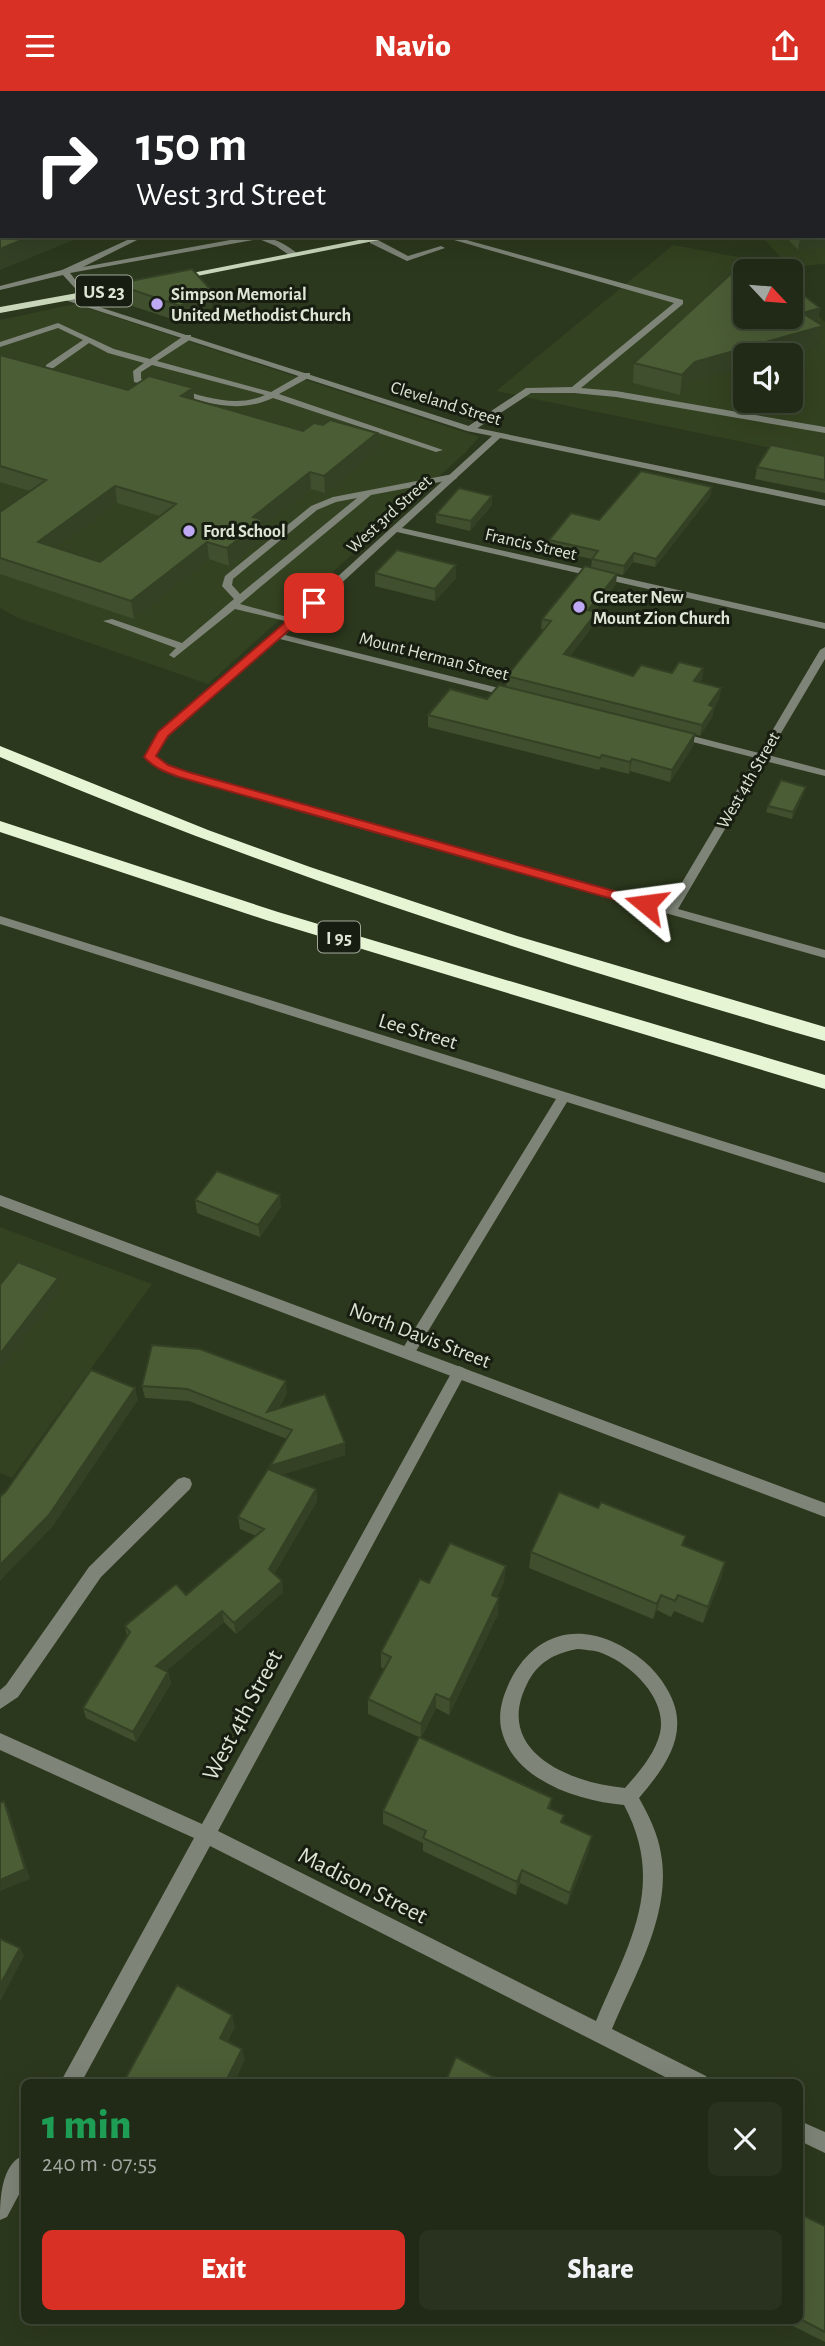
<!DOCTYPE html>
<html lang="en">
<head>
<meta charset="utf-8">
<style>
	body { margin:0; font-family:"Alegreya Sans",sans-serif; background:#29321f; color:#f1f3f6; height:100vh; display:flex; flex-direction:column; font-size:26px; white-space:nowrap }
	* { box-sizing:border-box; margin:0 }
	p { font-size:23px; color:#a2a7a1 }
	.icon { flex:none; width:38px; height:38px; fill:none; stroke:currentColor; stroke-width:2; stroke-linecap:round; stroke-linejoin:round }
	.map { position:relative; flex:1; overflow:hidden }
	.panel { position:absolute; left:21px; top:1988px; width:782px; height:245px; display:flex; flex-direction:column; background:#212a16; border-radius:10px; box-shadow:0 7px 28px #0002,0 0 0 2px #3e4635 }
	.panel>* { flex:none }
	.hud { position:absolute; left:0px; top:0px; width:826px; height:147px; box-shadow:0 7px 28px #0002,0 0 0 2px #3e4635; background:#202124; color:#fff; overflow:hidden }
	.needle { width:46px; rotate:116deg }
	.buttons { position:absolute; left:733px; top:168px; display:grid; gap:14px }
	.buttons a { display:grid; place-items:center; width:70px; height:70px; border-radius:10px; background:#212a16; box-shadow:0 7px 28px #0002,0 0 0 2px #3e4635; font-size:35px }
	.pin { position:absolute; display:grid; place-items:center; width:60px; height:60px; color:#fff; margin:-30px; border-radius:14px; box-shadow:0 4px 10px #0006 }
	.me { position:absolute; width:77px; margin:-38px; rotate:286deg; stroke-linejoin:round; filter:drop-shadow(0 0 5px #0008) }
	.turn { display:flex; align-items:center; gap:24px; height:147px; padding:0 21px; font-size:32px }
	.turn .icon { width:91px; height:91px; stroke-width:2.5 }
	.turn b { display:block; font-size:49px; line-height:60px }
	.round { display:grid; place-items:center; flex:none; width:74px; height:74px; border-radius:10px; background:#29321f }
	.head { display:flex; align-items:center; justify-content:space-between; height:119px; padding:0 21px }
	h1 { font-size:42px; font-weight:800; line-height:52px; color:#1e9e55 }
	.button { display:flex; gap:14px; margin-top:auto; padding:14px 21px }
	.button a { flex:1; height:80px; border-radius:10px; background:#d93025; color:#fff; font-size:28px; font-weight:800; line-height:80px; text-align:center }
	.button a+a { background:#29321f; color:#f1f3f6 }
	header { display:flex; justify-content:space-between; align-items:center; height:91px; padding:0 21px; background:#d93025; color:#fff; font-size:32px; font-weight:800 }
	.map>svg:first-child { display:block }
	.built { fill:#334220; fill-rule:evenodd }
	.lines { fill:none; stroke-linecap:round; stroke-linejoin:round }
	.service { fill:#7e8477; fill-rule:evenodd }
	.minor { fill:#7e8477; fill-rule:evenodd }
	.tertiary { fill:#7e8477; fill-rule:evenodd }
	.primary { fill:#c8d6ba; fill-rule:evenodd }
	.motorway { fill:#e6f6d5; fill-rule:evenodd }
	.wall { fill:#40502e; fill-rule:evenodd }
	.shaded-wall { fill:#344125 }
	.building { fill:#4b5d35; stroke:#344125; stroke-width:2; fill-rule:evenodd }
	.route { fill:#d93025; stroke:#8d1f18; stroke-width:2 }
	.poi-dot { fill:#bfa9f4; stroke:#171d11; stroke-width:2.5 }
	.labels { text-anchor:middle; stroke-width:6; stroke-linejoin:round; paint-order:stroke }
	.far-poi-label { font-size:18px; font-weight:bold; fill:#dde5d4; stroke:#171d11; text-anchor:start }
	.far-street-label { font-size:18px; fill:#dde5d4; stroke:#171d11 }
	.shield { fill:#171d11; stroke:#a2a99a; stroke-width:2 }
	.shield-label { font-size:19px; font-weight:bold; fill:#dde5d4 }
	.street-label { font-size:21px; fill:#dde5d4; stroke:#171d11 }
	.near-street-label { font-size:24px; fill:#dde5d4; stroke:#171d11 }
</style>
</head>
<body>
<header><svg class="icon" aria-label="menu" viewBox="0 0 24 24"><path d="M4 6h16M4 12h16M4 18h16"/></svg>Navio<svg class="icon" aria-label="share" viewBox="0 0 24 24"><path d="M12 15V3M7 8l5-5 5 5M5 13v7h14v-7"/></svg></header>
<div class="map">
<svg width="825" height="2255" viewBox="0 0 825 2255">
	<rect width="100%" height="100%" fill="#2c381d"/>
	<path class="built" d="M97 0H825L90 2Z
		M825 48V173L790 176 761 145H824Z
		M673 154 760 170 771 180H746V226H791V199L825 231V368L496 300ZM746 264H791V310H746Z
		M75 213 479 346 465 362 208 593 18 527 0 517V229Z
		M0 1136 152 1193 12 1387 0 1382Z"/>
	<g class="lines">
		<path class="service" d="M819 0H825V3Z
			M824 16H825V20H824Z
			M0 20H2V25L0 24Z
			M136 145H145L83 176 252 145C271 145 285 152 299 164L292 166 276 155 259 148 70 182 87 204 83 206 63 184 0 199V195L62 179Z
			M440 145H452L683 209V213L581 297 616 300 825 336V342L616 306 574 302H531L473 340H467V336L526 297 572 296 674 212Z
			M370 148H376L408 165 441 155 445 157 407 170 370 152Z
			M58 232 114 258 150 268 185 244H191V248L157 270 271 301 304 282H310V286L279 303 443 359 436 361 273 307C237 323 210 312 174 303V299L177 298C207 306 235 317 265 304L152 274 141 281V288L160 293V297L134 291 133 280 144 272 108 262 89 252 52 278H46V274L83 249 58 237 0 256V251Z
			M453 383 457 386 456 388 371 404 240 513 298 529V533L235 518 174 567 169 564 176 557 103 530 112 528 182 552 234 508 222 495 225 485 311 415 333 406ZM357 407 240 503 232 494 233 488 317 419 336 411Z"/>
		<path class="minor" d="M824 42H825V46H824Z
			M65 205 472 336 825 409V415L500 347 402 437 825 532V538L397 441 285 544 515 601V605L511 606 280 548 167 645 156 665 168 674 187 681 668 815 756 667 673 646 672 644 677 641 759 662 820 559 825 556V568L768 664 825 679V685L765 670 678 818 825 859V867L179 685 160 678 146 668 145 666 159 641 290 529 492 345 467 340 65 209Z
			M0 825 825 1082V1092L567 1011 413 1265 408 1267 403 1265 401 1261 403 1257 556 1008 0 833Z
			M459 1275 464 1277 467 1281 464 1285 218 1740 596 1930C628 1854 667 1795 624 1714 578 1710 512 1689 501 1637 498 1620 503 1605 510 1590 531 1549 567 1532 611 1550 634 1560 655 1576 667 1598 692 1640 667 1674 639 1707 649 1725 658 1743 661 1763 672 1823 634 1885 612 1938L706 1985 709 1992H677L210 1755 81 1992H60L194 1747 0 1659V1642L202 1733 454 1277ZM578 1558C585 1559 592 1559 599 1561 629 1571 668 1607 660 1642 655 1663 639 1681 625 1697 570 1692 493 1661 527 1593 537 1572 554 1562 578 1558Z
			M184 1386 190 1388 192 1393 190 1398 101 1486 18 1606 0 1618V1599L6 1594 89 1476 178 1388Z
			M800 2030 825 2041V2062L800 2050Z
			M24 2064V2094L7 2126 0 2129C0 2108 1 2073 24 2064Z"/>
		<path class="tertiary" d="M22 0 33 2H24Z
			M0 1104 825 1412V1426L0 1115Z"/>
		<path class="primary" d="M825 6V11H824V6Z
			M379 145H399L172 190 167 187Z
			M138 191 141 192V196L0 222V216Z"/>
		<path class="motorway" d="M0 655 208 739 310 776 517 845 825 936V950C545 869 268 781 0 666Z
			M0 730 278 821 825 984V998L266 829 0 741Z"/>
	</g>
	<path class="wall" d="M377 0H707L702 2H377Z
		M825 136V156L798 159 785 145H824Z
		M115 193 211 199 212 216 181 231 117 210Z
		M820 217 817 232 819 255 693 290 680 304 633 292 634 272Z
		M0 264 128 299 193 297 194 309 303 340 323 334 377 342 378 359 325 402 311 398 263 436 264 446 229 475 209 468 134 528 0 483V421L30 400 0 391ZM117 412 160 425 100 471 57 457Z
		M825 365V402L755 388 757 376Z
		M711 404 655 476 633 471 623 484 591 477 592 468 548 458 549 449 599 429Z
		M492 414 470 440 436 432V423Z
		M375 482 456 487 435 510 375 495Z
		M616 493 595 520 597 521 596 531 570 565 633 585 672 582 703 577 702 588 699 592 721 597 719 608 714 616 712 626 700 645 695 643 693 655 670 691 630 680 629 683 601 676 599 679 428 636V624L487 608 506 596 507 585 544 539 541 538 542 528Z
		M804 702 792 728 766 721 768 715Z
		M195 1109 281 1116 260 1146 197 1122Z
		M142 1295 287 1302 278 1318 345 1352V1364L281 1384 316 1398 317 1410 274 1483 283 1501 236 1543 224 1531 166 1580 168 1581 171 1592 136 1651 86 1627 83 1617 127 1545 125 1535 186 1504 256 1445 240 1438 238 1426 271 1379 270 1375 287 1348 189 1310 145 1307Z
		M598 1417 686 1445 683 1454 725 1471 721 1487 703 1532 674 1520 671 1526 657 1519 653 1528 529 1477 531 1461Z
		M504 1491 497 1506 498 1523 449 1624 436 1617 421 1647 368 1623V1608L384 1578 381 1576V1561L429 1492Z
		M552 1707 550 1718 589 1759 567 1814 520 1792 516 1804 423 1760V1752L383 1733V1720Z
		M800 2123 825 2135V2251L783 2230H800Z"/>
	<path class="shaded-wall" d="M656 0H707L702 2H651Z
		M31 145H84L0 179V158Z
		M825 145V156L798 159 800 148Z
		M211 199 212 216 181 231 180 215Z
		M820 217 816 237 823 235 819 255 786 264H746V276L693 290 680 304 682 284 695 271 803 222Z
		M193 297 195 314 181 305Z
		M377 342 378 359 325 402 324 385Z
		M310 381 311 398 263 436 264 446 229 475 227 457 253 426Z
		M115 395 117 412 41 469 38 451Z
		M712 396 711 404 655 476 656 468Z
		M492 405V414L470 440 471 430Z
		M207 451 209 468 134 528 131 510Z
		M634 462 633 471 623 484 624 475Z
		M456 474V487L435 510V498Z
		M617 483 616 493 588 529V519Z
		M597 521 596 531 563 574 564 563Z
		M703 577 702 588 693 601 694 590Z
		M721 597 719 608 714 616 712 626 700 645 702 634 709 614Z
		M695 643 693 655 670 691 672 679Z
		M632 668 630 680 629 683 630 671Z
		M806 696 804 702 792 728 793 721Z
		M280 1104 281 1116 260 1146 258 1134Z
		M58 1187 61 1199 0 1280V1263Z
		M286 1290 287 1302 270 1330 267 1321Z
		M135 1297 138 1309 53 1435 0 1490V1474Z
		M345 1352V1364L272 1387 270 1375Z
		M316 1398 317 1410 271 1489 269 1478Z
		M725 1471 721 1487 703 1532 708 1516Z
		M506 1475 504 1491 491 1520 492 1504Z
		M282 1490 283 1501 236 1543 234 1532Z
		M661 1504 657 1519 653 1528 657 1513Z
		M499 1507 498 1523 449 1624 450 1609Z
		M222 1520 224 1531 159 1586 156 1575Z
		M168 1581 171 1592 136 1651 133 1641Z
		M436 1603V1617L421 1647V1633Z
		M4 1710 9 1720 30 1788 0 1800Z
		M592 1745 589 1759 567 1814 570 1802Z
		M522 1779 520 1792 516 1804 517 1791Z
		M20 1857 24 1865 0 1911V1894Z
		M232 1924 235 1936 224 1958 220 1947Z
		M242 1958 245 1969 234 1992H228L227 1988Z"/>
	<path class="building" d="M393 0H643L630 2H399Z
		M0 30H2V145H31L0 158Z
		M824 136 825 145 800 148 797 145H824Z
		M746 169 766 173 774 180H746V226H791V194L820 217 803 222 823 235 695 271 682 284 634 272Z
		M192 178 211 199 180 215 115 193Z
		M0 264 128 299 149 285 193 297 181 305 303 340 314 332 323 334 330 329 377 342 324 385 310 381 253 426 263 429 227 457 207 451 131 510 0 467V421L46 389 0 375ZM115 395 176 413 100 471 38 451Z
		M771 354 825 365V389L757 376Z
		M641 380 712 396 656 468 634 462 624 475 592 468 598 460 549 449 571 422 599 429Z
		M459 397 492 405 471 430 436 423Z
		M397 459 456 474 435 498 375 482Z
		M585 475 617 483 588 519 597 521 564 563 633 585 641 574 672 582 679 571 703 577 694 590 721 597 709 614 714 616 702 634 507 585 551 530 542 528Z
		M499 594 695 643 672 679 632 668 630 671 602 664 600 667 428 624 450 598 487 608Z
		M781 689 806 696 793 721 768 715Z
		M217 1080 280 1104 258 1134 195 1109Z
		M18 1171 58 1187 0 1263V1194Z
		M152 1254 200 1258 286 1290 267 1321 325 1303 345 1352 270 1375 292 1339 187 1298 142 1295Z
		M91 1279 135 1297 49 1424 0 1474V1406L6 1400Z
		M268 1378 316 1398 269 1478 282 1490 234 1532 222 1520 156 1575 168 1581 133 1641 83 1617 130 1541 125 1535 176 1493 186 1504 264 1438 238 1426Z
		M559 1401 598 1417 601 1411 686 1445 682 1454 725 1471 708 1516 678 1504 675 1510 661 1504 657 1513 531 1461Z
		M450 1452 506 1475 492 1504 499 1507 450 1609 436 1603 421 1633 368 1608 391 1566 381 1561 420 1488 429 1492Z
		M419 1646 552 1707 548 1717 564 1724 561 1731 592 1745 570 1802 522 1779 517 1791 423 1747 426 1740 383 1720Z
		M4 1710 25 1778 0 1789V1712Z
		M0 1848 20 1857 0 1894Z
		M177 1894 232 1924 220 1947 242 1958 227 1988 232 1990 231 1992H123Z
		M456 1966 505 1992H445Z
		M800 2123 825 2135V2241L800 2228Z"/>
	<path class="route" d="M310 510 320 512 168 645 156 665 168 674 188 681 650 810V816H641L179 686C165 681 154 677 144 666L158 641Z"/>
	<g class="poi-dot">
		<circle cx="157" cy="213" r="7"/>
		<circle cx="189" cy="440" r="7"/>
		<circle cx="579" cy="516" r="7"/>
	</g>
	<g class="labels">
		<g class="far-poi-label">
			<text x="171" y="209">Simpson Memorial<tspan x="171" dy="21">United Methodist Church</tspan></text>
			<text x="203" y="446">Ford School</text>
			<text x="593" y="512">Greater New<tspan x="593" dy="21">Mount Zion Church</tspan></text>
		</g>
		<g class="far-street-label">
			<text transform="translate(446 312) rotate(17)" y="6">Cleveland Street</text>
			<text transform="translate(389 423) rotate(-42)" y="6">West 3rd Street</text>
			<text transform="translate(531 453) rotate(13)" y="6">Francis Street</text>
			<text transform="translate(434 565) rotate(14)" y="6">Mount Herman Street</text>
			<text transform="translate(748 689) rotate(-60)" y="6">West 4th Street</text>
		</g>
		<g class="shield">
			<rect x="76" y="184.5" width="56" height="31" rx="5"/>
			<rect x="318" y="830.5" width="42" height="31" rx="5"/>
		</g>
		<g class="shield-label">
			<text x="104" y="207">US 23</text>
			<text x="339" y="853">I 95</text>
		</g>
		<g class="street-label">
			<text transform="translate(418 940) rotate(17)" y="7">Lee Street</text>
			<text transform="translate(420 1244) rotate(21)" y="7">North Davis Street</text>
		</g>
		<g class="near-street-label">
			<text transform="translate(242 1624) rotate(-62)" y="8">West 4th Street</text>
			<text transform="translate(363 1794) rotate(27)" y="8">Madison Street</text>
		</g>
	</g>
</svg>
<div class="buttons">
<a><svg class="needle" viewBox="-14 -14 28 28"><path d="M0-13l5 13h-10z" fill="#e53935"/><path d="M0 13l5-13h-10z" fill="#a2a7a1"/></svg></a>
<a><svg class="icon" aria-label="sound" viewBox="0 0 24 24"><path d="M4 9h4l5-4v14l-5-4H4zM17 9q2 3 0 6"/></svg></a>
</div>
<div class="pin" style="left:314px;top:512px;background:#d93025"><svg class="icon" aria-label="arrive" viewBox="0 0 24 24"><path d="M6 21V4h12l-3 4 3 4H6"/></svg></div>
<svg class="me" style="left:646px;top:813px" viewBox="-20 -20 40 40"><path d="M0-17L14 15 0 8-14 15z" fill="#d93025" stroke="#fff" stroke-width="4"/></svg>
<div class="hud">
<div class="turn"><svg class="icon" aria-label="right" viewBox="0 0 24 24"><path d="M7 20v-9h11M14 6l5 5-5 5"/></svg><div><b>150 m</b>West 3rd Street</div></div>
</div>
<section class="panel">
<div class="head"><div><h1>1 min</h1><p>240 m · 07:55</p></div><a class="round"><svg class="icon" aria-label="close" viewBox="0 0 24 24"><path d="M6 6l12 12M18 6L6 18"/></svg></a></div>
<div class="button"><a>Exit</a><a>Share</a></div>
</section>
</div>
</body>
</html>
